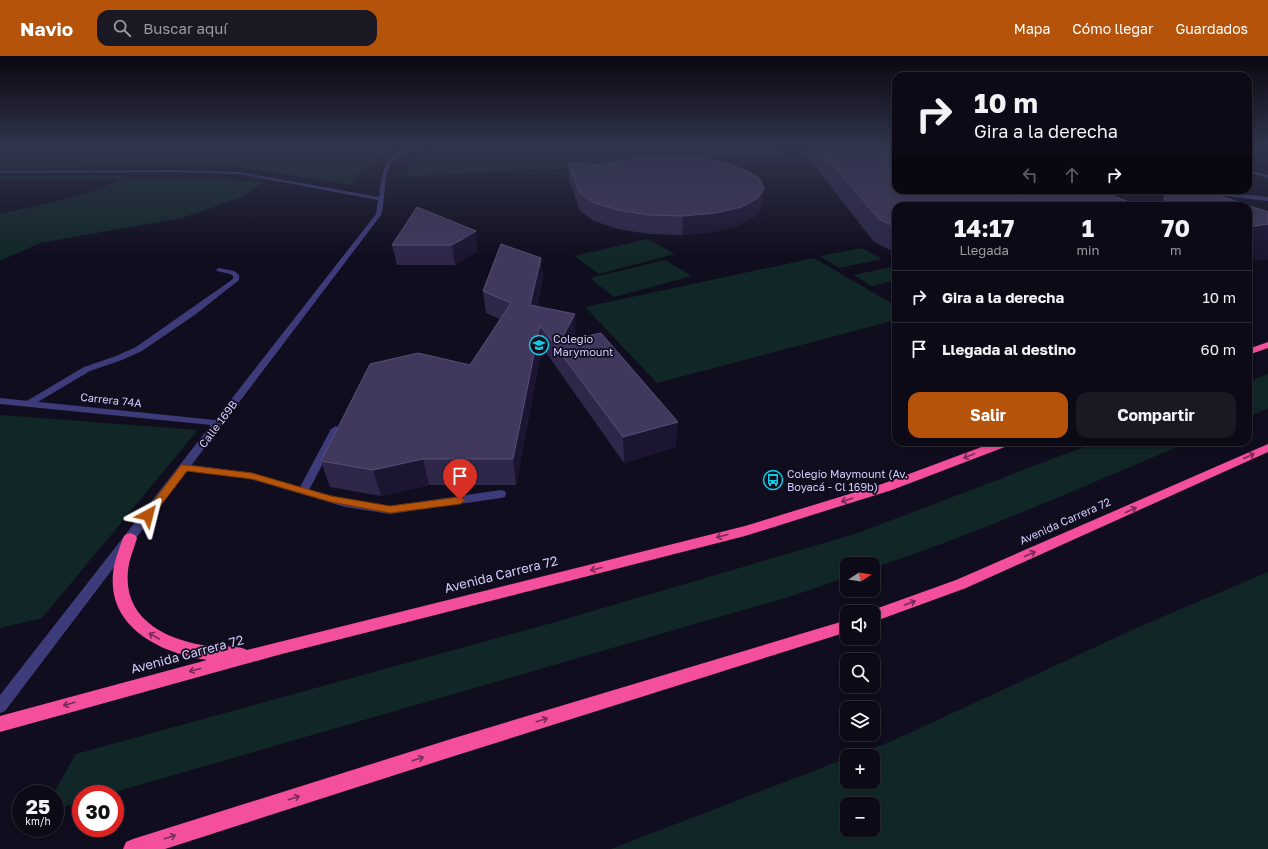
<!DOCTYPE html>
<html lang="es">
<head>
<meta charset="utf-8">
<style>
	body { margin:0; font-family:"Golos Text",sans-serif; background:#1a1823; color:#f1f3f6; height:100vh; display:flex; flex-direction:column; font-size:15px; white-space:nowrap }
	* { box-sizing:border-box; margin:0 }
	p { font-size:13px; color:#9a9aa1 }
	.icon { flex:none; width:22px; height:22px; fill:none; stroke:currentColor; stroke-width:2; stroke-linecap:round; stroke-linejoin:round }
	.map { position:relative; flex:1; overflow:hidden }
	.sheet { position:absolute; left:892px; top:146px; width:360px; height:244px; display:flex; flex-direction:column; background:#0c0a16; border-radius:12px; box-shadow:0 2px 6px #0003,0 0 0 1px #2c2b35 }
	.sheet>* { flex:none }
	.hud { position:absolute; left:892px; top:16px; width:360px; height:122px; border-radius:12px; box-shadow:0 2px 6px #0003,0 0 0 1px #2c2b35; background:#0c0a16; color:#f1f3f6; overflow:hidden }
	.needle { width:26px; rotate:78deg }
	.controls { position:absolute; left:840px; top:501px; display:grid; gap:8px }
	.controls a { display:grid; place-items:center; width:40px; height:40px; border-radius:8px; background:#0c0a16; box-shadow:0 2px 6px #0003,0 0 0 1px #2c2b35; font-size:20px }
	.speed { position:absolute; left:12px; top:729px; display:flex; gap:8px; font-size:20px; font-weight:700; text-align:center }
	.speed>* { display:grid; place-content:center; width:52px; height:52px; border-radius:50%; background:#0c0a16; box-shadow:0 2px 6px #0003,0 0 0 1px #2c2b35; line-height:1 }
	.speed small { font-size:10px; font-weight:400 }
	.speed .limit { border:6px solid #d22; background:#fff; color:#111 }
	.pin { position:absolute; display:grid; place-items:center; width:34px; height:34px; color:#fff; margin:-41px -17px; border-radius:50% 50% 50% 0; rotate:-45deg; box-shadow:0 0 4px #0007 }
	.pin .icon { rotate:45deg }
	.me { position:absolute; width:44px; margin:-22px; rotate:38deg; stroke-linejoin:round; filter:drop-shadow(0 0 3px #0008) }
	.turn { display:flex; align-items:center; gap:14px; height:84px; padding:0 16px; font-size:18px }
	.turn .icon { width:52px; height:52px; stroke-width:2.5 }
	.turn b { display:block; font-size:28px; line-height:34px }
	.lanes { display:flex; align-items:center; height:38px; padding:0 16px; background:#0003; justify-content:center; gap:20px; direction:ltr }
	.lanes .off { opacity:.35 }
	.eta { display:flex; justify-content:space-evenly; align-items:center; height:68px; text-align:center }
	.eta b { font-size:24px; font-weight:700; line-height:28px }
	.cta { display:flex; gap:8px; margin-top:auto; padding:8px 16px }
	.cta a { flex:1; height:46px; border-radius:12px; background:#b45309; color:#fff; font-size:16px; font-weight:700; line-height:46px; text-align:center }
	.cta a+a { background:#1a1823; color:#f1f3f6 }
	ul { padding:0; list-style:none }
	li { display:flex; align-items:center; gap:12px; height:52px; padding:0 16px; border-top:1px solid #2c2b35 }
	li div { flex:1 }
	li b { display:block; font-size:15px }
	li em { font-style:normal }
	header { display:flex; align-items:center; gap:24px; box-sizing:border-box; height:56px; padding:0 20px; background:#b45309; color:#fff }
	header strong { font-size:19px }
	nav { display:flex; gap:22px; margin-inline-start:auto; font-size:14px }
	.search { width:280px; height:36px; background:#1a1823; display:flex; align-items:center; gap:10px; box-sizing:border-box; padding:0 14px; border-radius:12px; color:#9a9aa1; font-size:15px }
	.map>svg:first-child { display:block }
	.green { fill:#112727; fill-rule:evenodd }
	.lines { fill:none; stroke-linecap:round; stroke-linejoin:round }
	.lane { fill:#3e3b7a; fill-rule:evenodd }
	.street { fill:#3e3b7a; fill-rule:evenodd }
	.highway { fill:#f44f9c; fill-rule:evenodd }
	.wall { fill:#2e274a }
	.shaded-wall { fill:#1b1531 }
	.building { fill:#40385d; stroke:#575076 }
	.oneway { stroke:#772b57 }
	.route { fill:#b45309; stroke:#753606 }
	.labels { text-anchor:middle; stroke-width:3.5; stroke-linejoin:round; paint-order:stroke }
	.poi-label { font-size:11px; fill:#d3cdfc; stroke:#100d1e; text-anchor:start }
	.street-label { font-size:11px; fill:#d3cdfc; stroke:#100d1e }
	.near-street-label { font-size:13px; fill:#d3cdfc; stroke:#100d1e }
</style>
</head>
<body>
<header>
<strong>Navio</strong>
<div class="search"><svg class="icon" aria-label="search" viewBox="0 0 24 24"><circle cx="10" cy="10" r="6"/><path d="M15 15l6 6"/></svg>Buscar aquí</div>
<nav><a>Mapa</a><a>Cómo llegar</a><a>Guardados</a></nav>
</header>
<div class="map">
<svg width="1268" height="793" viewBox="0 0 1268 793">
	<rect width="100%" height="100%" fill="#100d1e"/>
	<path class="green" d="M0 89H397L362 114 353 129 228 110 0 112Z
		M439 89H763L785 99 404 121C413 109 424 94 439 89Z
		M130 119 123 123H200L263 126 242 141 182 162 40 187 0 205V158C41 148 83 143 121 123H0V120Z
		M648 183 675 198 599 218 574 200Z
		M862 192 882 203 839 212 820 200Z
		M814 202 896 250V264L657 327 585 251Z
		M665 204 692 220 614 241 590 222Z
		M895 210 896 224 872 230 854 219Z
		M1268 318V352L1248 361V326Z
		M0 359 198 374 42 562 0 572Z
		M1097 386H1189C1085 430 981 476 873 512V508H847V521L792 540 108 738H81V746L55 753V738H53L76 698 559 565 858 477Z
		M1268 516V793H611L847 702V726H873V700H853L892 685 1143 569ZM847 748H873V774H847Z"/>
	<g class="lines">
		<path class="lane" d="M1248 114 1268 119V122L1248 116Z
			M1187 134H1204L1268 141V145L1190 136Z
			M219 212 234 215 239 219V224L196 258 142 295 122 304 90 315 31 350H25L23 348 25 346 84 311 116 300 136 291 233 223V220L230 218 217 215 216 214Z
			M336 370 341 373 309 434 345 443 390 450 501 434 505 435 506 438 505 441 501 442 390 458 345 451 251 423 185 414 180 411 185 408 252 417 300 431 331 373Z"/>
		<path class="street" d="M418 89H424C416 94 404 95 396 101 381 113 387 144 381 159L5 655 0 657V639L211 369 0 348V342L215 364 376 158 378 144 239 118 172 116 0 117V115L172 114 239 116 379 141C383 108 384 99 418 89Z"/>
		<path class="highway" d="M1268 286V292L1248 299V293Z
			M995 386H1012L1010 389 892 434 745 480 278 599 0 676V660L207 604C161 597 108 572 113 518 114 505 119 494 123 482L125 479 130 477 135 479 137 482C134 493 129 503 128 515 123 563 166 584 208 590 220 592 236 588 247 594L745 470 882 428Z
			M1268 388V396L966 532 873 566V556H867L956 524Z
			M847 564V576L451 701 165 793H123L126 786 133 783 451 683Z"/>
	</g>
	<path class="wall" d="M808 89H896V197L874 186 807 100Z
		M568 107 764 132 762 150 756 160 740 169 714 176 682 179 649 178 618 173 594 165 580 155 569 123Z
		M1167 134H1202L1268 156V203L1248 206V150H1160Z
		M417 151 478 195 455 209H397L392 189Z
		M541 202 543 222 537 250 576 280 575 283 676 391 624 407 542 291 516 429H429L381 440 330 431 321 405 470 309 500 263 486 257 483 235Z"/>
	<path class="shaded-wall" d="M764 132 762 150 756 160 740 169 714 176 682 179 683 160Z
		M1268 168V203L1248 206V171Z
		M476 175 478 195 455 209 452 189Z
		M541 202 543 222 532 271 530 249Z
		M575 258 576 280 565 302 560 286Z
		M540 269 542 291 516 429 513 403Z
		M678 366 676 391 624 407 623 381Z
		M423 403 429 429 381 440 373 414Z"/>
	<path class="building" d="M816 89H896V134H1098L1139 150H896V171L879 163Z
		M645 101H672L699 102 725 107 745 114 759 122 764 132 758 142 742 151 715 157 683 160 649 159 618 154 594 147 580 137 568 107 601 109 619 105Z
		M1168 134H1202L1268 156V168L1248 171V150H1183L1164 143Z
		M417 151 476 175 452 189H392Z
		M501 188 541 202 530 249 575 258 560 286 601 277 678 366 623 381 540 269 513 403H423L373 414 321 405 370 308 418 297 470 309 511 247 483 235Z"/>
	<defs><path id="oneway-shaft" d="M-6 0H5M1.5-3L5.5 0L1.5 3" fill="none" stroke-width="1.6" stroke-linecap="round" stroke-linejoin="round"/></defs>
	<g class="oneway">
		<use href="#oneway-shaft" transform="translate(969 400) rotate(159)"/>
		<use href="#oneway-shaft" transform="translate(1249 400) rotate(-24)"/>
		<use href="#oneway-shaft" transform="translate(847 444) rotate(162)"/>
		<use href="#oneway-shaft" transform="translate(1131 454) rotate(-24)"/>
		<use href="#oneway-shaft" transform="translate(722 480) rotate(166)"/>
		<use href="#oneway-shaft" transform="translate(1030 498) rotate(-24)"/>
		<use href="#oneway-shaft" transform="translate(596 513) rotate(166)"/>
		<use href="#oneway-shaft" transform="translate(910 547) rotate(-20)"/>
		<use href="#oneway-shaft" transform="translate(154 580) rotate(-150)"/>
		<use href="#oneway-shaft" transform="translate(195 614) rotate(165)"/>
		<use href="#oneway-shaft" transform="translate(69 648) rotate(164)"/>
		<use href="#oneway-shaft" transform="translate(542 664) rotate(-17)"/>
		<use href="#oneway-shaft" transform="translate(418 703) rotate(-18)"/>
		<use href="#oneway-shaft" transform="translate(294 742) rotate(-18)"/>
		<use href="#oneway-shaft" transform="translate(170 781) rotate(-18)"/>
	</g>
	<linearGradient id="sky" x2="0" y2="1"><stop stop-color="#090710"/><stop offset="0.45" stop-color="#31354c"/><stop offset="1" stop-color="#31354c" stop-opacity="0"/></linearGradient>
	<rect width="1268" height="200" fill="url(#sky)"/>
	<path class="route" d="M181 409H185L252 417 331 440 390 450 460 441 465 444 460 448 390 457 331 446 252 423 187 415 152 461H145L143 459 145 456Z"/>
	<defs>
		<symbol id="school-ring" viewBox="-11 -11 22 22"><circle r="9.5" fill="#100d1e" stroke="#0ecee7" stroke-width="1.5"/><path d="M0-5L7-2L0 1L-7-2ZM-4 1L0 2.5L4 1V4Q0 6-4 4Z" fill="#0ecee7"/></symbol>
		<symbol id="bus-ring" viewBox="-11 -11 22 22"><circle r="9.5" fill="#100d1e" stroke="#0ecee7" stroke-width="1.5"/><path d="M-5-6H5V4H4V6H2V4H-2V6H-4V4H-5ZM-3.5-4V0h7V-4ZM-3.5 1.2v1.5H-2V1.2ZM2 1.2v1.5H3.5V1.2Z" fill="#0ecee7"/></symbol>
	</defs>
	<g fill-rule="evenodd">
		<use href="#school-ring" x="528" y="278" width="22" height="22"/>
		<use href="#bus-ring" x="762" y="413" width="22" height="22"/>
	</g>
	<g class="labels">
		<g class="poi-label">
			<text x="553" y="287">Colegio<tspan x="553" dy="13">Marymount</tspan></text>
			<text x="787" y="422">Colegio Maymount (Av.<tspan x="787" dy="13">Boyacá - Cl 169b)</tspan></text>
		</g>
		<g class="street-label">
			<text transform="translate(111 344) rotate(6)" y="4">Carrera 74A</text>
			<text transform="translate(218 368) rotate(-53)" y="4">Calle 169B</text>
			<text transform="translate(1065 465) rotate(-24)" y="4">Avenida Carrera 72</text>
		</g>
		<g class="near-street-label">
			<text transform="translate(501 518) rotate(-14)" y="5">Avenida Carrera 72</text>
			<text transform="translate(187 598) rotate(-15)" y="5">Avenida Carrera 72</text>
		</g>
	</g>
</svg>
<div class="controls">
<a><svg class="needle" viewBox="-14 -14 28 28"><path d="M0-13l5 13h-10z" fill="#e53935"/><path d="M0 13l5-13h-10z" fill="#9a9aa1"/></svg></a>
<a><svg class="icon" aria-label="sound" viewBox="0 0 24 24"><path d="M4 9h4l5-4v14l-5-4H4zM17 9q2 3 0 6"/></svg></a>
<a><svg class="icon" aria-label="search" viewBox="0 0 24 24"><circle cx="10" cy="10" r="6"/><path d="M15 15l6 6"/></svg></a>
<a><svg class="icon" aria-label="layers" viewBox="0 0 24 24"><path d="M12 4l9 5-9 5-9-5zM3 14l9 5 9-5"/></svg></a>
<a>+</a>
<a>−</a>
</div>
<div class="speed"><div>25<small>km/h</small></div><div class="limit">30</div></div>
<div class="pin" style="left:460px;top:444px;background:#d93025"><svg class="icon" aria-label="arrive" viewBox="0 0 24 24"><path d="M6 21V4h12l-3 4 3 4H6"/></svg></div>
<svg class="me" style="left:148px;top:459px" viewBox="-20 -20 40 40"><path d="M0-17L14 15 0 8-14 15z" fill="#b45309" stroke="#fff" stroke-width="4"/></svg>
<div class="hud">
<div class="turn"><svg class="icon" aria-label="right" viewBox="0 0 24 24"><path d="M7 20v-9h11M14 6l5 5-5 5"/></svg><div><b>10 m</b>Gira a la derecha</div></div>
<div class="lanes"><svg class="icon off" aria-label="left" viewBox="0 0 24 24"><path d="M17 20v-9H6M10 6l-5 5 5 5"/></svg><svg class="icon off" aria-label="ahead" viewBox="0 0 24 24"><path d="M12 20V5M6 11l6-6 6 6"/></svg><svg class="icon" aria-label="right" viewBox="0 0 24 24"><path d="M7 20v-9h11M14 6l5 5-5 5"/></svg></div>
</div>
<section class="sheet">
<div class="eta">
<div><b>14:17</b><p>Llegada</p></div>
<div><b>1</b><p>min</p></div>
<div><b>70</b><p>m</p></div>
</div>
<ul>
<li><svg class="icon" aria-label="right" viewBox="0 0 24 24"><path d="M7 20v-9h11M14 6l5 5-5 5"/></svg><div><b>Gira a la derecha</b></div><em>10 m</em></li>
<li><svg class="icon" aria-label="arrive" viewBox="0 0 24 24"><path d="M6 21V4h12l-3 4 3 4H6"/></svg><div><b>Llegada al destino</b></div><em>60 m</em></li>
</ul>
<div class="cta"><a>Salir</a><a>Compartir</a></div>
</section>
</div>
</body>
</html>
